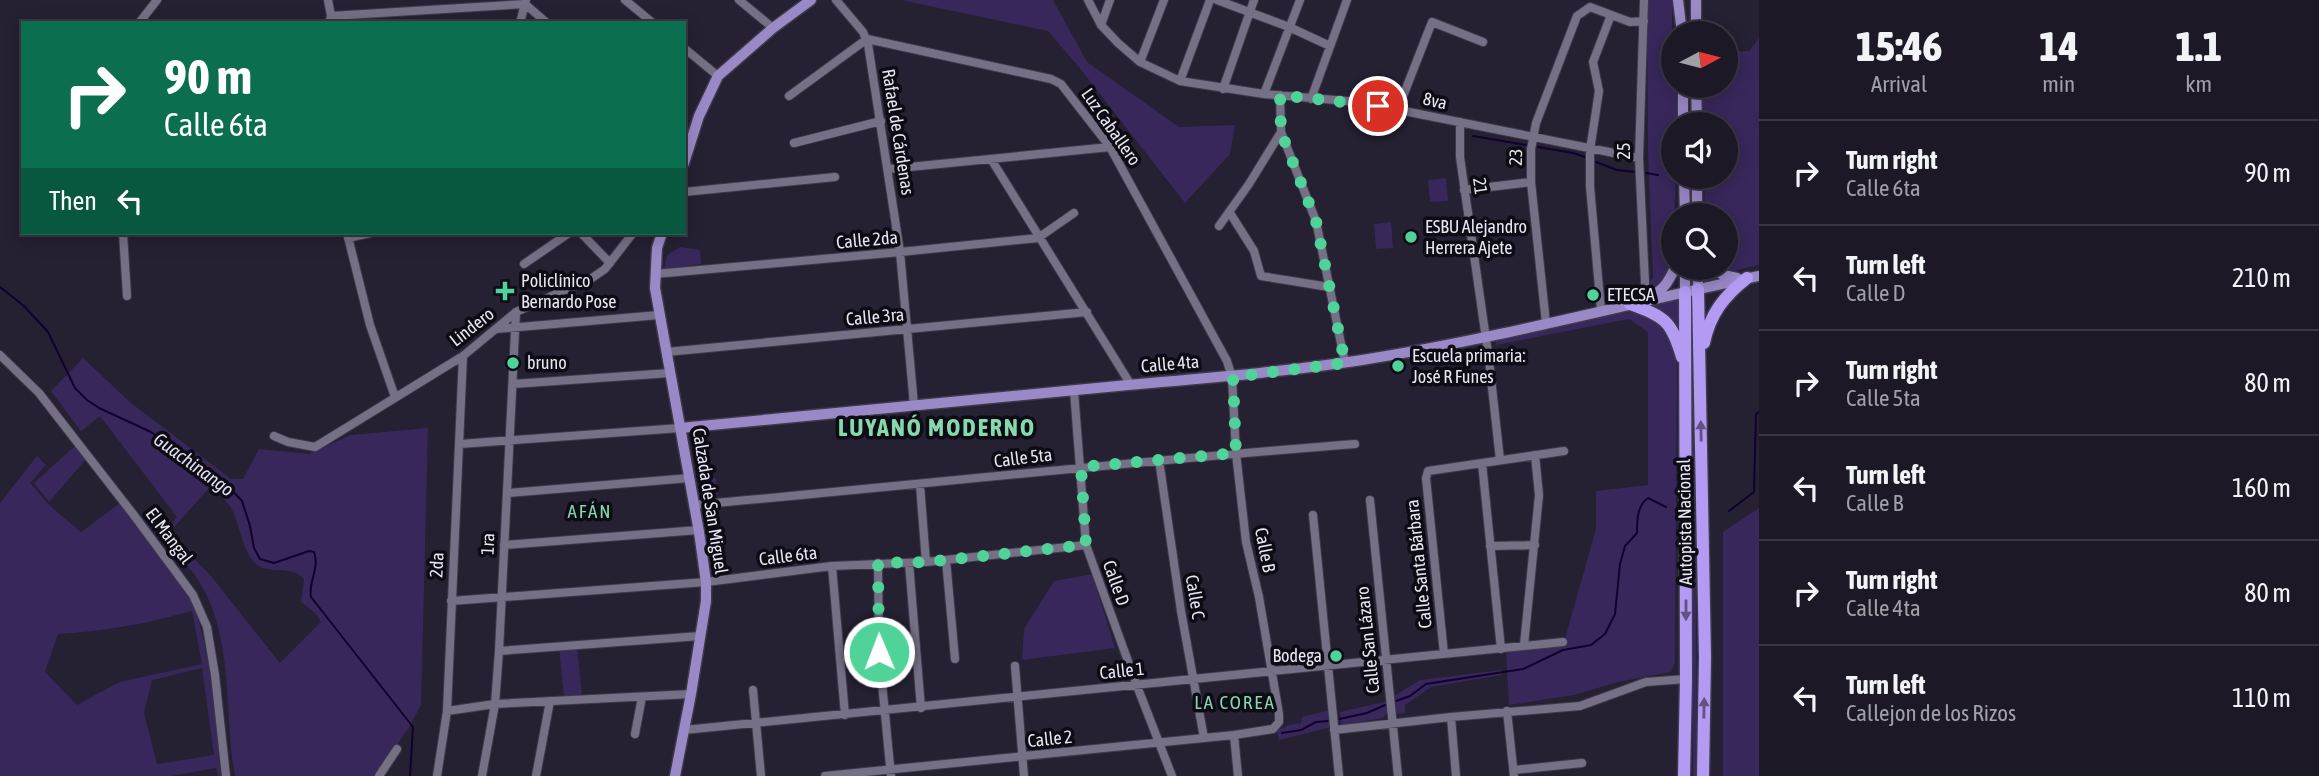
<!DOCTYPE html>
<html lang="en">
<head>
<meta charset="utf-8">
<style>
	body { margin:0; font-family:"Asap Condensed",sans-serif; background:#25212e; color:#f1f3f6; height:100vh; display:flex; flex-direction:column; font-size:26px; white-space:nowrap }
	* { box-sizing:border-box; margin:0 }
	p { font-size:23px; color:#a0a0a7 }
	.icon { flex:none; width:38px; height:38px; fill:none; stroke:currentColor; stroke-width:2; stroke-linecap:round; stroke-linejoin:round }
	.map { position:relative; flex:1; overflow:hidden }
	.details { display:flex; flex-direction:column; background:#1c1826; width:560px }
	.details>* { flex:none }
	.banner { position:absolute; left:21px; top:21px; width:665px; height:214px; border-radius:0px; box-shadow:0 4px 18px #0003,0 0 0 2px #3a3743; background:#0b6e4f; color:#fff; overflow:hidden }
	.needle { width:46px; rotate:83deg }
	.fabs { position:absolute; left:1661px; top:21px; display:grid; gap:14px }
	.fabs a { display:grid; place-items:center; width:77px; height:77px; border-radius:50%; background:#1c1826; box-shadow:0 4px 18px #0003,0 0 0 2px #3a3743; font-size:35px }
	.pin { position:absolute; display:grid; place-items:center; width:60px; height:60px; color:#fff; margin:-30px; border:4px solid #fff; border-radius:50%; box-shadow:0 2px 7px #0007 }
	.me { position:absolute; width:77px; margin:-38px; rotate:359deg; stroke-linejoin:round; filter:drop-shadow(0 0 5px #0008) }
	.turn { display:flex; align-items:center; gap:24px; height:147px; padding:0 28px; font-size:32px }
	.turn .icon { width:91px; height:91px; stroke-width:2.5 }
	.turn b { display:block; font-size:49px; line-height:60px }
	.then { display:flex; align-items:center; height:66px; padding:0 28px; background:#0003; gap:14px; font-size:26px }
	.eta { display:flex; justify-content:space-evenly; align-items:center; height:119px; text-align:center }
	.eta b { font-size:42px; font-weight:800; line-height:49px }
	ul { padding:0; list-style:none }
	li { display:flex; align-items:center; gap:21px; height:105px; padding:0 28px; border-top:2px solid #3a3743 }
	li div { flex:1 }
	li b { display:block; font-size:26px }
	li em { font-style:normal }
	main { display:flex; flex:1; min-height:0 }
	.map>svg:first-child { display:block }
	.green { fill:#38275b; fill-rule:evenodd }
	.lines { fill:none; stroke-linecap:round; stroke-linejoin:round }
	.stream { stroke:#13002e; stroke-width:2 }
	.minor-casing { stroke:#3e3a49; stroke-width:10 }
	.major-casing { stroke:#3e3a49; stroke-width:13 }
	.highway-casing { stroke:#3e3a49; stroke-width:15 }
	.minor { stroke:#757085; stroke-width:8 }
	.major { stroke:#9a89c7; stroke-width:10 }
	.highway { stroke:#b39af3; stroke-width:12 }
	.oneway { fill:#605283 }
	.route { stroke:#4fd399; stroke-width:12; stroke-dasharray:0 21.6 }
	.poi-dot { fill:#4fd399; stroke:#0d0b13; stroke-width:2.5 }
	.labels { text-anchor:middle; stroke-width:7; stroke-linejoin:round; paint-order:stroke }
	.street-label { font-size:18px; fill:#e8e6f2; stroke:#0d0b13 }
	.poi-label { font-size:18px; fill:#e8e6f2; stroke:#0d0b13; text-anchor:start }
	.water-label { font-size:19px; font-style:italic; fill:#e2def2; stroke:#0d0b13 }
	.neighbourhood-label { font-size:19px; letter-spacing:2px; fill:#86d8ae; stroke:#0d0b13 }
	.district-label { font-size:24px; font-weight:bold; letter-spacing:2px; fill:#86d8ae; stroke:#0d0b13 }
</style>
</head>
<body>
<main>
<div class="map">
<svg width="1759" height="776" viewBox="0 0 1759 776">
	<rect width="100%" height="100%" fill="#252032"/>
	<path class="green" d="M901 0H1053L1087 62 1179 127 1235 125 1230 154 1185 203 1082 71 1048 31Z
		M1647 0H1672L1673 86H1676L1677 124H1673V177H1676L1673 264 1655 291 1631 302 1653 278 1648 152Z
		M1759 38V265L1733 271 1726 268V215H1705L1704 177H1726V124H1703V86H1726V52L1749 51Z
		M1446 178 1448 201 1430 202 1428 180Z
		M1391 222 1393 248 1376 249 1374 224Z
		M680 247 700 250 701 264 664 269 667 255Z
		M1678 300V337L1646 307Z
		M1631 312 1640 313 1664 323 1675 351 1677 362 1675 663 1671 672 1618 682 1574 695 1509 705 1506 653 1524 645 1564 642 1596 529V491L1648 485V332L1629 319 1496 345V339L1614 313Z
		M83 358 131 403 231 479H243L259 449 309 454 351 435 428 428 421 705 408 729 375 776H235C223 710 236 627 191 570 182 559 170 549 160 539L177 517 100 416 81 431 51 391ZM209 488C216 494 225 499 230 506 240 523 241 547 254 562 268 577 290 563 304 579L301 602 316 614 321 622 280 663 211 576 169 533Z
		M1695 385 1697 776H1693L1692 386Z
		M77 444 87 458 49 502 34 483Z
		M37 456 46 465 30 483 49 505 81 532 120 503C138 525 160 545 175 569 213 627 213 708 221 776H218L216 768 172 776H0V503ZM192 611 202 664 119 682 77 705 45 672 58 634C107 631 145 624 192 611ZM202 668 214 755 157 764 144 713 152 680Z
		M716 478 718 495 702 497 700 480Z
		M1759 508V776H1723V532Z
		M1092 574 1115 648 1022 660 1024 629 1054 581Z
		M577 647 582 695 564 696 559 649Z
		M1501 670V675L1431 687 1405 705V713L1396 714 1394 696 1420 680Z
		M1388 701V712L1383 718 1341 725 1340 712Z
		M1330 710 1331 727 1279 740 1277 731 1288 725 1301 723 1302 717Z"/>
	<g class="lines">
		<path class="stream" d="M1473 136 1526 145
			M1538 147 1573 153 1585 157
			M1596 162 1617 170 1635 172
			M1646 173 1658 175
			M0 287 24 306 48 332 75 388 87 400 99 408 151 432 229 487 242 501 250 526 254 548 260 559 274 563 309 551 314 552C320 569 308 581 311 597L413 727 410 776
			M1729 511 1754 492 1756 414 1759 412
			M1396 701 1410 696 1426 684 1523 669 1563 650 1591 645 1605 634 1615 614 1620 564 1625 546 1637 533C1637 520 1637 506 1648 498L1666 507
			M1339 719 1367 713 1385 705
			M1282 733 1301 730 1316 722 1328 721"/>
		<defs>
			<path id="minor" d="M328 0 331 16 329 23
				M625 0 653 23
				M739 0 773 28
				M836 0 863 32 868 44 900 252 914 405
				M1088 0 1101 25 1118 43 1140 62 1180 81 1264 94 1359 102 1639 158
				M1217 0 1289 27 1330 46
				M1644 0 1639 158 1646 303
				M331 16 525 4 547 23
				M139 23 157 0
				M520 23 526 0
				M1101 25 1110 0
				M684 48 718 76
				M1140 62 1164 0
				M1180 81 1210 0
				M1223 89 1254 0
				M1264 94 1300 0
				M1280 95 1281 132 1316 221 1345 363
				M789 96 867 39 1051 79 1061 84 1110 147 1227 361 1232 377 1236 453 1246 542 1259 597 1279 714V722L1273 729 1234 735 825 776
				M1311 99 1347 0
				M1398 109 1432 22 1483 42
				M1460 122V157L1489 360 1500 460
				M794 143 881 121
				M991 159 1131 385
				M889 169 1110 147
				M1464 190 1531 182
				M684 192 835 177
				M1230 213 1254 251 1261 276 1329 287
				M1219 226 1249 184 1281 132
				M123 233 127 296
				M347 233 370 325 395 397
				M581 233 610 263
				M348 238 370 233
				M524 264 569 233
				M655 274 900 252 1038 238 1074 213
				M1601 311 1590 186V150L1599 91 1593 62 1611 15
				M1546 323 1531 182V149L1536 123 1577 16 1590 7 1630 22 1644 21
				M496 329 659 315
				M666 352 1087 312
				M0 355 39 393 133 514 193 595 207 627 215 675 226 776
				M513 384 670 373
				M1074 391 1086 545 1137 686 1172 776
				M274 436 288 442 315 447 463 356 516 312 592 278 605 269 633 233
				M460 444 680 428
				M1159 460 1181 611 1204 738
				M1482 463 1501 649
				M920 485 926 562
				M507 493 690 478
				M1370 500 1398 776
				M694 505C915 485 1135 461 1355 444
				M1313 515 1339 776
				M504 545 699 530
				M1490 546 1535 545
				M946 560 955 659
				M878 563 879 652 891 776
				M909 563 921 708
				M832 566 845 715
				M451 601 706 582 832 566 926 562 1086 545
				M1524 645 1539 495 1535 455
				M499 651 700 636
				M1444 654 1426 478 1428 471 1564 451
				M1015 666 1024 776
				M753 690 761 776
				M447 711 495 704 691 694
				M1507 711 1514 776
				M1451 717 1456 776
				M684 730 1563 642
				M1334 730 1451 717 1580 706 1646 682 1686 679
				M635 734 642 697
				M1234 735 1238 776
				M1514 770 1582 763
				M379 776 397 749
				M437 776 447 711 463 356
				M482 776 495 704 499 651 516 312
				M536 776 550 701"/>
			<path id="major" d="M1678 0 1682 33
				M1696 33V0
				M1683 86V124
				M1696 86 1697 124
				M684 163 699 116 718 76 773 28 811 0
				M1684 177 1685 215
				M1697 177V215
				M662 233 657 248 655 288 699 532 706 582V601L691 694 675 776
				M1685 268V292
				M1698 268V289
				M1712 268 1723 275 1737 278
				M1650 296C1664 291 1669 280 1675 268
				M680 428C829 414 978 400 1128 385 1206 378 1284 372 1362 360 1496 339 1627 304 1759 276"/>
			<path id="highway" d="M1698 289 1705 657 1703 776
				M1630 304C1665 317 1671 320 1682 357
				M1704 343C1710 314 1724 296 1747 278
				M1684 776 1686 679 1685 292"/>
		</defs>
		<use href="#minor" class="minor-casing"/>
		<use href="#major" class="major-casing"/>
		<use href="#highway" class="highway-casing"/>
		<use href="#minor" class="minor"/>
		<use href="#major" class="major"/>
		<use href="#highway" class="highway"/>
	</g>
	<defs><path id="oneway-solid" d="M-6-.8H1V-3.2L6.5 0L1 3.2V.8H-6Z" transform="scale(1.75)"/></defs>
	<g class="oneway">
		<use href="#oneway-solid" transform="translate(1701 431) rotate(-91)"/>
		<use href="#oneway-solid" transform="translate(1686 610) rotate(90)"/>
		<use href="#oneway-solid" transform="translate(1704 708) rotate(-89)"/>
	</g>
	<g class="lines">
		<path class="route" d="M879 652 878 563 926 562 1086 545 1081 467 1236 453 1233 377 1345 363 1316 221 1281 132 1280 95 1378 106"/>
	</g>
	<g class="poi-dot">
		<circle cx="1411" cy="237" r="7"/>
		<path d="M501.5 280.5h7v7h7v7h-7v7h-7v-7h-7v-7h7z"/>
		<circle cx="1593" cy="295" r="7"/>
		<circle cx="513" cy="363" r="7"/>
		<circle cx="1398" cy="366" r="7"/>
		<circle cx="1336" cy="656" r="7"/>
	</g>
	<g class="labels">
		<g class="street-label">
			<text transform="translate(1435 101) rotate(12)" y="6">8va</text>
			<text transform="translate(1111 127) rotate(55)" y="6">Luz Caballero</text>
			<text transform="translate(898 132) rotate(81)" y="6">Rafael de Cárdenas</text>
			<text transform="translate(1624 151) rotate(-90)" y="6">25</text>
			<text transform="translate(1516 157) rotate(-88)" y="6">23</text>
			<text transform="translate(1480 186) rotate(82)" y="6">21</text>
			<text transform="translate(867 240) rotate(-5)" y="6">Calle 2da</text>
			<text transform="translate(875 317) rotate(-5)" y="6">Calle 3ra</text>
			<text transform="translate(472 327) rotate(-38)" y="6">Lindero</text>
			<text transform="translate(1170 364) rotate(-5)" y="6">Calle 4ta</text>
			<text transform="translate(1023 458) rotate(-7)" y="6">Calle 5ta</text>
			<text transform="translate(710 501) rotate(81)" y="6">Calzada de San Miguel</text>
			<text transform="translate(1685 522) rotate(-91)" y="6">Autopista Nacional</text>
			<text transform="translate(169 536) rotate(53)" y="6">El Mangal</text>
			<text transform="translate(488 544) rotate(-87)" y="6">1ra</text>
			<text transform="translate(1265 550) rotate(79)" y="6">Calle B</text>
			<text transform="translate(788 556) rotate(-7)" y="6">Calle 6ta</text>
			<text transform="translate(1419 564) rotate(-96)" y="6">Calle Santa Bárbara</text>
			<text transform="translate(437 565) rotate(-87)" y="6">2da</text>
			<text transform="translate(1116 583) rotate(70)" y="6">Calle D</text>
			<text transform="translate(1195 597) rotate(81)" y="6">Calle C</text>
			<text transform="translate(1368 640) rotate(-96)" y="6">Calle San Lázaro</text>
			<text transform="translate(1122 671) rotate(-6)" y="6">Calle 1</text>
			<text transform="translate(1050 739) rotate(-6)" y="6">Calle 2</text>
		</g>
		<g class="poi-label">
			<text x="1425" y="233">ESBU Alejandro<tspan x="1425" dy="21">Herrera Ajete</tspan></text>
			<text x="521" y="287">Policlínico<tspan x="521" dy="21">Bernardo Pose</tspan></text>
			<text x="1607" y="301">ETECSA</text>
			<text x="1412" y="362">Escuela primaria:<tspan x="1412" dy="21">José R Funes</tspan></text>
			<text x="527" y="369">bruno</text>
			<text x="1322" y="662" text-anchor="end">Bodega</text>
		</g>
		<g class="water-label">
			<text transform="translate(194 464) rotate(36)" y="7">Guachinango</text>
		</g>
		<g class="neighbourhood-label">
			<text x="590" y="518">AFÁN</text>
			<text x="1235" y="709">LA COREA</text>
		</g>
		<g class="district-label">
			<text x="937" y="436">LUYANÓ MODERNO</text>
		</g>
	</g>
</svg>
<div class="fabs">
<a><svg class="needle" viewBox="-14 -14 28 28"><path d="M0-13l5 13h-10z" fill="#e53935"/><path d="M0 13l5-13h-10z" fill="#a0a0a7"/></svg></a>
<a><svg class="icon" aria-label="sound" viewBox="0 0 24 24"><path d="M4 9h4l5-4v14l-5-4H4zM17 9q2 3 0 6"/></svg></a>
<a><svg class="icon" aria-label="search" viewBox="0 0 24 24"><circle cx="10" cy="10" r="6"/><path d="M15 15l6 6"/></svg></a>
</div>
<div class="pin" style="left:1378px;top:106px;background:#d93025"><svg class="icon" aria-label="arrive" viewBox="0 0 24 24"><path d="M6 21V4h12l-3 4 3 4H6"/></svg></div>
<svg class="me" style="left:879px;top:652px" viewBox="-20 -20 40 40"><circle r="17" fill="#4fd399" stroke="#fff" stroke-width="3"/><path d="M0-11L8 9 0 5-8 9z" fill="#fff"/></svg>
<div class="banner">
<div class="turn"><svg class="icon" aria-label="right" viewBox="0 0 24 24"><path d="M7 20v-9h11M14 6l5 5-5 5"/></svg><div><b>90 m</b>Calle 6ta</div></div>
<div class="then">Then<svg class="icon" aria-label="left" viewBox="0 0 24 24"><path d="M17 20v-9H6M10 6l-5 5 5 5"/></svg></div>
</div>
</div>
<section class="details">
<div class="eta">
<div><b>15:46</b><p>Arrival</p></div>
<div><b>14</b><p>min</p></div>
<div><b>1.1</b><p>km</p></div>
</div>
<ul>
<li><svg class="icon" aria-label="right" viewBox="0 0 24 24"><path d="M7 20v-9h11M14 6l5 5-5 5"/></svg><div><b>Turn right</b><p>Calle 6ta</p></div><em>90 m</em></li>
<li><svg class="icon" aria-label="left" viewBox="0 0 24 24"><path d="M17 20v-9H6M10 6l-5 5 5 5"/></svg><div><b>Turn left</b><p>Calle D</p></div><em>210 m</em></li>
<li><svg class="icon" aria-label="right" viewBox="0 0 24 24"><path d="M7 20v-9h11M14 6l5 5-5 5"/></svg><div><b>Turn right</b><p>Calle 5ta</p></div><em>80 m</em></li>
<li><svg class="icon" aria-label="left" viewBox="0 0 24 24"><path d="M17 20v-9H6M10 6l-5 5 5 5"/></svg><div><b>Turn left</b><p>Calle B</p></div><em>160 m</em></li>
<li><svg class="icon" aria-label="right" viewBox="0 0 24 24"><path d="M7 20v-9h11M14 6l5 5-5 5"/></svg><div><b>Turn right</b><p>Calle 4ta</p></div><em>80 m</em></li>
<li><svg class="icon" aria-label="left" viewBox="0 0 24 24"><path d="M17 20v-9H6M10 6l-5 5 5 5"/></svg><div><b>Turn left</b><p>Callejon de los Rizos</p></div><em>110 m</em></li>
</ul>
</section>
</main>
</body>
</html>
